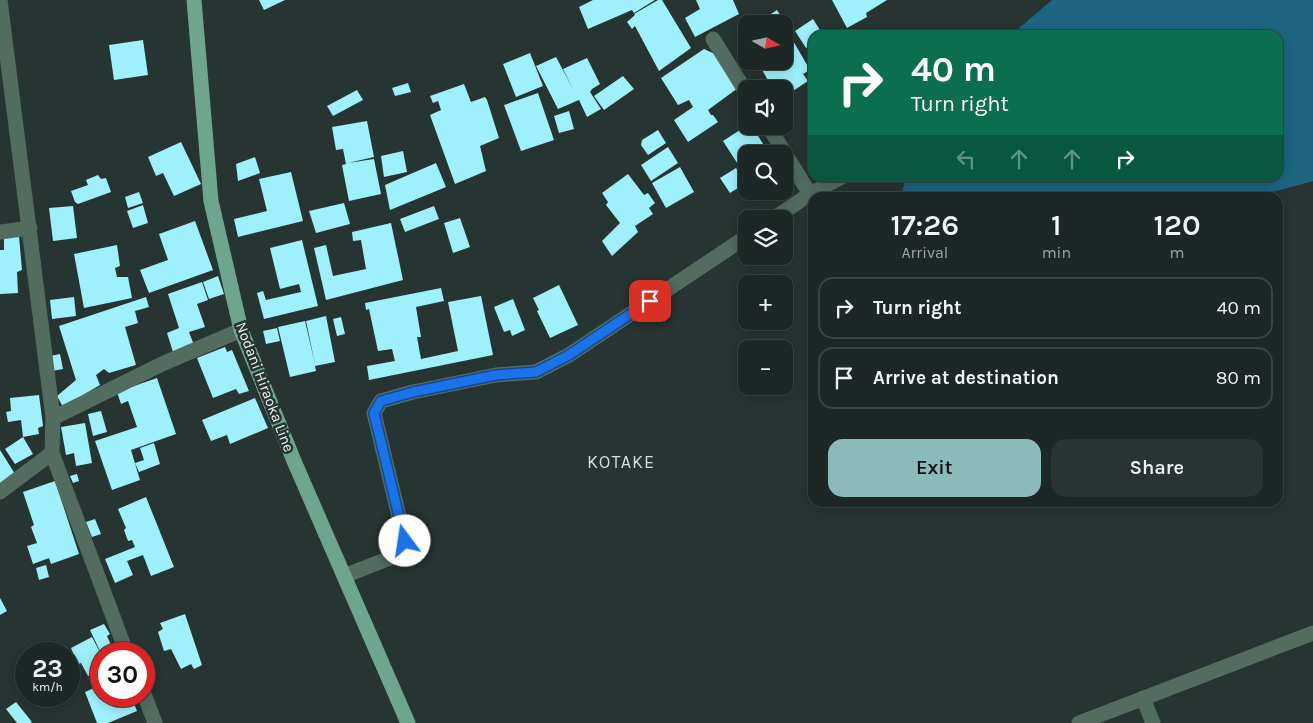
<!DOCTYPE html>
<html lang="en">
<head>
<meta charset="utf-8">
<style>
	body { margin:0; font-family:Karla,sans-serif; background:#293332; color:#f1f3f6; height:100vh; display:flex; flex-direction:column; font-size:19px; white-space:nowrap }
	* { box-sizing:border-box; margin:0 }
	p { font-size:16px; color:#a0a5a7 }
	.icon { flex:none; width:28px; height:28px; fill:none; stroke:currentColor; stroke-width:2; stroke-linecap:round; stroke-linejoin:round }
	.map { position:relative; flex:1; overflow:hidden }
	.panel { position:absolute; left:808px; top:192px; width:475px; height:315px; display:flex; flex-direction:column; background:#1c2726; border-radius:15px; box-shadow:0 2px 12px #0003,0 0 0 1px #3a4443 }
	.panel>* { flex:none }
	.top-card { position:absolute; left:808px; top:30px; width:475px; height:152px; border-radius:15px; box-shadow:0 2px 12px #0003,0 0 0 1px #3a4443; background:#0b6e4f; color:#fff; overflow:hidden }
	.needle { width:32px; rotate:99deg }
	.fabs { position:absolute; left:738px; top:15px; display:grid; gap:10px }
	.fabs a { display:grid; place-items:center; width:55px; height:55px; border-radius:10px; background:#1c2726; box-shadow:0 2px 12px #0003,0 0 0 1px #3a4443; font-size:25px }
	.speed { position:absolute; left:15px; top:642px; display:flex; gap:10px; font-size:25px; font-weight:700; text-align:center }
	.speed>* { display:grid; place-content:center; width:65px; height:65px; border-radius:50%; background:#1c2726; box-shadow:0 2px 12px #0003,0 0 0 1px #3a4443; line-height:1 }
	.speed small { font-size:12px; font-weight:400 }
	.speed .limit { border:8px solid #d22; background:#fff; color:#111 }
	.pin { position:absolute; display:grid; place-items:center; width:42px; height:42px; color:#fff; margin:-21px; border-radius:10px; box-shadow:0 2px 8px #0006 }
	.me { position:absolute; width:55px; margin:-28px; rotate:346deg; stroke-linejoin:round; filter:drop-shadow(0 0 4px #0008) }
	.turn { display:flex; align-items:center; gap:18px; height:105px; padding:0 20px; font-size:22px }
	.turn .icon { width:65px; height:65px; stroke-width:2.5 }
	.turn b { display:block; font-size:35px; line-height:42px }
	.lanes { display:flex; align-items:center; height:48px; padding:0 20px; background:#0003; justify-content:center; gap:25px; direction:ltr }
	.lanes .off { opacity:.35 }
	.eta { display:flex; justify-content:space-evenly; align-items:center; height:85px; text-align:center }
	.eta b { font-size:30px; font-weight:600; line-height:35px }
	.button { display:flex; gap:10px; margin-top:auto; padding:10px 20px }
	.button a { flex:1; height:58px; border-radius:15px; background:#8bbbb9; color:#111; font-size:20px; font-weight:600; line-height:58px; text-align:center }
	.button a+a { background:#293332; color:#f1f3f6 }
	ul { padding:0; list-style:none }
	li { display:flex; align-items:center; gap:15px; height:62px; margin:0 10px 8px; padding:0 10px; border:2px solid #3a4443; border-radius:15px }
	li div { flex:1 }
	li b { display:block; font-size:19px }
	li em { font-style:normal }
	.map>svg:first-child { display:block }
	.water { fill:#1d6580 }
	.building { fill:#9ef0fc }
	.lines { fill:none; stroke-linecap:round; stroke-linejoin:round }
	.minor { stroke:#526c60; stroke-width:15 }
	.major { stroke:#6ea68d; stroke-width:15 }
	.route-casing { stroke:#114b97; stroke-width:12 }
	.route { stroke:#1a73e8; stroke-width:9 }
	.labels { text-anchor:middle; stroke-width:5; stroke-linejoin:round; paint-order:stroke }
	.street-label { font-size:15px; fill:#eef6f5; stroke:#263432 }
	.quarter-label { font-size:18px; letter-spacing:1px; fill:#cedfdd; stroke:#263432 }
</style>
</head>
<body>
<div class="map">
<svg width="1313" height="723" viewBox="0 0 1313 723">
	<rect width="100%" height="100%" fill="#263432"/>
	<path class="water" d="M1052 0H1313V181L1251 198 901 197 905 181 903 178H1278V35H1011Z"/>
	<path class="building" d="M259 0H285L264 10Z
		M593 0H655L634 13 632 10 588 29 579 7Z
		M658 0H662L691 48 659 71 635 26 632 29 627 22 635 15 634 14Z
		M696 0H733L739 14 695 37 685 18 700 9Z
		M832 0H887L866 13 867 17 847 28Z
		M777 10 787 26 784 28V24H762L760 21Z
		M813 19 823 35H812V44L806 48 795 31Z
		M788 32 810 70 803 74 808 81 784 97V89H773L757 61H784V35Z
		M143 40 148 75 114 80 109 45Z
		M704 49 717 55 738 88 708 110 711 115H713L718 122 688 142 674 120 693 107 689 100 678 105 661 78Z
		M530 53 543 86 516 97 503 64Z
		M556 57 573 89 563 69 587 58 600 84 592 89 590 92 601 109 587 117 579 100 558 109 536 66Z
		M623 76 634 89 604 110 594 96Z
		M408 83 411 92 395 96 392 88Z
		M464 84 471 102 485 97 487 100 499 138 480 146 486 171 455 184 430 115 441 110 438 101 433 103 430 96Z
		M357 90 363 100 333 116 327 106Z
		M538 93 554 140 521 151 504 105Z
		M569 111 574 129 559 133 554 116Z
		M367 121 374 157 348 163 374 159 381 194 349 201 342 165 346 164 343 149 336 150 332 127Z
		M746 126H752L768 152 766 154H746V181L739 170 741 169 723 141Z
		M658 130 666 143 648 155 641 145 642 140Z
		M181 142 201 184 174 196 163 173 156 176 148 157Z
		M668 147 678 163 651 181 641 165Z
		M403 151 407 172 384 177 381 156Z
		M255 157 260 173 238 181 236 164Z
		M436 163 446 187 390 210 385 185Z
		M680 167 694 192 666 208 652 183Z
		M736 168 746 183 730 193 720 178Z
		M291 172 303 221 238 237 234 219 267 211 259 179Z
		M628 174 644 195 648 193 655 203 649 208 653 214 635 226 638 232 612 256 602 241 620 223 606 205 608 202 602 193Z
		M98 175 101 179 106 178 111 192 78 204 75 202 71 191 88 185 86 180Z
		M139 192 143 203 128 208 125 197Z
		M344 203 350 224 316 233 309 211Z
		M143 205 148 223 133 228 127 211Z
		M73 206 77 238 53 241 49 208Z
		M434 206 439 219 405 232 400 219Z
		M460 218 470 247 453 253 444 223Z
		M195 221 213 270 149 293 140 270 168 260 159 234Z
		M391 223 403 280 326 300 314 248 326 245 333 276 366 269 361 240 353 241 352 232Z
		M19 236 22 270 17 272 18 293 0 294V250H4V238Z
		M302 240 318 306 264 319 257 293 263 291 266 300 301 292 299 284 280 289 270 248Z
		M117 245 120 266 115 268 117 277H128L132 298 84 308 74 254Z
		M218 276 224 294 209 299 203 282Z
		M202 282 208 300 197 304 205 327 189 332 194 345 173 352 167 333 179 328 168 294Z
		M559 285 578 325 550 338 537 311 539 310 533 298Z
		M441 288 444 301 416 307 421 337H417L421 359 458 351 448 302 481 296 493 355 369 380 367 366 395 361 392 349 378 351 369 309 366 310 365 303Z
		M74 297 76 316 52 319 50 300Z
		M146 297 149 307 135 311 138 323 125 327 136 365 109 373 104 369 96 375 100 385 63 407 57 396 76 380 59 326Z
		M513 299 525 330 512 336 510 330 504 332 494 307Z
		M326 316 335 362 315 366 316 371 290 377 278 327 305 321 315 364 306 321Z
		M341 317 345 334 337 336 333 319Z
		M277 328 280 341 266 344 263 331Z
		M225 347 227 352 232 350 249 391 239 394 236 389 213 398 197 358Z
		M60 354 63 369 52 371 50 356Z
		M157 378 176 434 131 450 140 480 112 490 95 441 137 427 128 401 121 404 117 392Z
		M39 395 43 426 38 428 39 434 23 437 21 420 8 422 6 412 11 411 10 398Z
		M255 398 268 428 230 444 227 435 211 441 202 420Z
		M101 411 107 432 93 436 88 414Z
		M85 423 92 463 76 466 74 453 66 455 61 427Z
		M23 437 33 454 15 464 5 449Z
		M154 443 160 464 139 472 135 463 144 460 140 448Z
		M0 450 15 474 0 484Z
		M77 474 79 481 73 483 70 476Z
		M55 481 79 554 51 564 49 558 33 564 27 546 37 543 31 527 34 525 23 492Z
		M146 497 174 567 151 576 143 555 127 561 133 575 115 583 105 559 135 547 132 540 128 541 124 530 126 528 118 509Z
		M95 519 101 534 92 537 86 522Z
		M46 565 49 577 39 580 36 568Z
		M0 598 7 611 0 615Z
		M185 614 202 665 194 669 191 664 181 669 171 649 164 651 158 632 163 629 160 623Z
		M104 624 110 634 107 636 111 645 100 651 90 630Z
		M92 637 101 654V669L88 676 81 663 76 665 71 655 73 653 71 648Z
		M101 685V696H124L126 703 133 701 137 711 108 723H97L85 692Z
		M16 702 32 722 30 723H17L6 709Z"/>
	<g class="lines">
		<path class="minor" d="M0 0 53 418 52 453 127 654
			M713 39 746 92
			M768 126 810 194
			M773 219 810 194 840 178
			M0 232 30 228
			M53 418 162 364 241 330
			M0 492 52 453
			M344 576 395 556 405 541 374 413 381 401 413 392 496 375 536 372 569 355 746 237
			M144 694 155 723
			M1143 698 1153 723
			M1079 723 1313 633"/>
		<path class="major" d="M194 0 211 201 241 330 294 461 408 723"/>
	</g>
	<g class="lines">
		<defs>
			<path id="route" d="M405 541 374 413 381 401 413 392 496 375 536 372 569 355 650 301"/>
		</defs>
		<use href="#route" class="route-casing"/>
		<use href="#route" class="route"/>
	</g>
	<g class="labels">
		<g class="street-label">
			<text transform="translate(265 387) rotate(69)" y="5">Nodani Hiraoka Line</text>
		</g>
		<g class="quarter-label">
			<text x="621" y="468">KOTAKE</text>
		</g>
	</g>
</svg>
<div class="fabs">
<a><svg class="needle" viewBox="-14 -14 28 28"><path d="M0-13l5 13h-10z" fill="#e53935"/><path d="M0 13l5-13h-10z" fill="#a0a5a7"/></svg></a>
<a><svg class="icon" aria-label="sound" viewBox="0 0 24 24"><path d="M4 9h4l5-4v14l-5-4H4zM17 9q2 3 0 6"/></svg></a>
<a><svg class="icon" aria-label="search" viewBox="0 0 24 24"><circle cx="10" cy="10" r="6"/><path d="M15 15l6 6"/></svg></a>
<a><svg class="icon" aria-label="layers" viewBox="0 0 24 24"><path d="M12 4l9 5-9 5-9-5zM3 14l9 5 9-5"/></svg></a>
<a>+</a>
<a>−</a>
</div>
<div class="speed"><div>23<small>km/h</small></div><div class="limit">30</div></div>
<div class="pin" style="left:650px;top:301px;background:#d93025"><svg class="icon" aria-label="arrive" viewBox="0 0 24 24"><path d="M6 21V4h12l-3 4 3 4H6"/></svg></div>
<svg class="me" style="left:405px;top:541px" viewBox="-20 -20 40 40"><circle r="19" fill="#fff"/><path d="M0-13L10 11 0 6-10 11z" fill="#1a73e8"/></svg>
<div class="top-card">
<div class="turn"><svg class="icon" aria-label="right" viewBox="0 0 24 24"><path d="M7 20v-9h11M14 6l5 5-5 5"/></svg><div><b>40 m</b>Turn right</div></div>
<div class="lanes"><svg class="icon off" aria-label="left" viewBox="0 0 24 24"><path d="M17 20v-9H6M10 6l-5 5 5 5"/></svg><svg class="icon off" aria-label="ahead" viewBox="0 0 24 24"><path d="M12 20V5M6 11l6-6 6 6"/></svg><svg class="icon off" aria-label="ahead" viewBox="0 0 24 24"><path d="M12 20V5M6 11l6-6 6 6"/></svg><svg class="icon" aria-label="right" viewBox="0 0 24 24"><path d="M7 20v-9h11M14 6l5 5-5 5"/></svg></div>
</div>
<section class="panel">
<div class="eta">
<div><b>17:26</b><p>Arrival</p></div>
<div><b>1</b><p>min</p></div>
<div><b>120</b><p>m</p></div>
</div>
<ul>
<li><svg class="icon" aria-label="right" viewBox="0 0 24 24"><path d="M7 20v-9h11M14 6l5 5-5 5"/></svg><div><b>Turn right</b></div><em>40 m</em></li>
<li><svg class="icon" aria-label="arrive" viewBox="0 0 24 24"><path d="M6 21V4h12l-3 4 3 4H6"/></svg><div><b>Arrive at destination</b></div><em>80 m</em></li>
</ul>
<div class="button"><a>Exit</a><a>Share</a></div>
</section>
</div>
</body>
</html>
